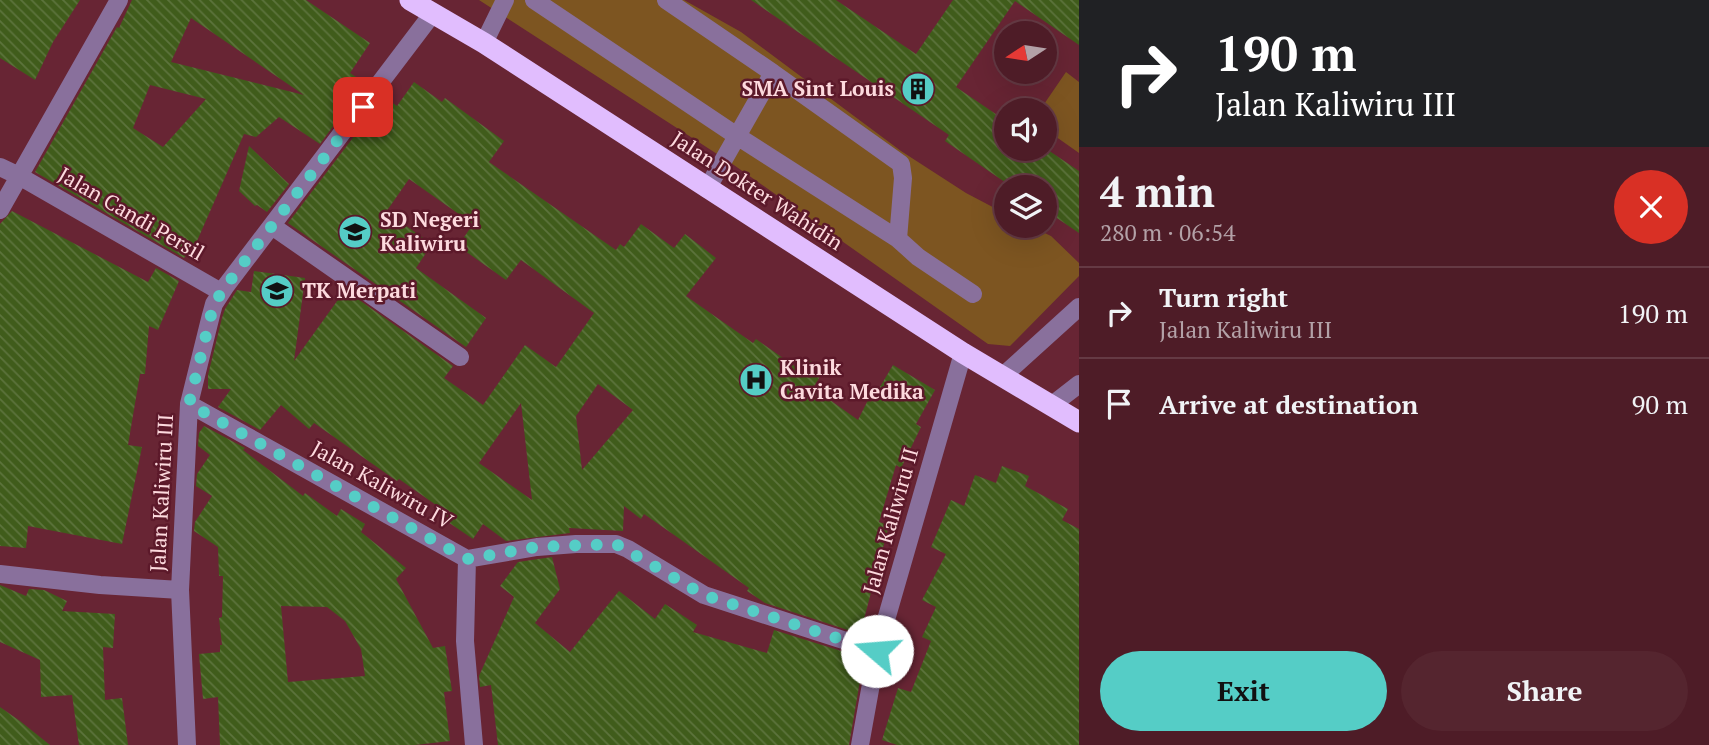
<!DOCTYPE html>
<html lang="en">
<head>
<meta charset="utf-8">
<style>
	body { margin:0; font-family:"PT Serif",serif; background:#55252f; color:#f1f3f6; height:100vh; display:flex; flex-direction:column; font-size:26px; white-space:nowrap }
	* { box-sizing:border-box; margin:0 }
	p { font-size:23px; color:#b3a1a7 }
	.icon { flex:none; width:38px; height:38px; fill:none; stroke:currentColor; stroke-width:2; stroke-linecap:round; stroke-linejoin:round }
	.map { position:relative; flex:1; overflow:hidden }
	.details { display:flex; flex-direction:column; background:#4e1c27; width:630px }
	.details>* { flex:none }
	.top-card { background:#202124; color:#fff; overflow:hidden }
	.needle { width:46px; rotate:258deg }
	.buttons { position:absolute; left:994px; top:21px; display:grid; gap:14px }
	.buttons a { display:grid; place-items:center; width:63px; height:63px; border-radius:50%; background:#4e1c27; box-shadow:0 7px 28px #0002,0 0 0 2px #653a44; font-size:35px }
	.pin { position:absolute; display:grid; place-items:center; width:60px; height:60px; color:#fff; margin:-30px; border-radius:14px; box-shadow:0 4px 10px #0006 }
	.me { position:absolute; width:77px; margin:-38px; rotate:288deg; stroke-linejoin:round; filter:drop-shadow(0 0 5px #0008) }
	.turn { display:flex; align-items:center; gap:24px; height:147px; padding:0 21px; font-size:32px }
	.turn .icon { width:91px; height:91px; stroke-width:2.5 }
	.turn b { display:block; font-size:49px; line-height:60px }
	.round { display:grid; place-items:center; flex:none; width:74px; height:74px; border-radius:37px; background:#55252f }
	.overview { display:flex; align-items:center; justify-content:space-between; height:119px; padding:0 21px }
	h1 { font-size:42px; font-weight:700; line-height:52px }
	.primary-button { display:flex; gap:14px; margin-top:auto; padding:14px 21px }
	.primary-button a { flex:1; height:80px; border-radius:42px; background:#55cdc6; color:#111; font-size:28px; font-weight:700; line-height:80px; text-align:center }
	.primary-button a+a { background:#55252f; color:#f1f3f6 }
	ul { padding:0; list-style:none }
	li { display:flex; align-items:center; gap:21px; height:91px; padding:0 21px; border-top:2px solid #653a44 }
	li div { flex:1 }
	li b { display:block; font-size:26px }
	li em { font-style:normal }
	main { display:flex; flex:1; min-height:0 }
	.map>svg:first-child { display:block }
	.green { fill:#7d5521 }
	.building { fill:url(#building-back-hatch); fill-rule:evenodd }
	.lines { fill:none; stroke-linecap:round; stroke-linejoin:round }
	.minor { stroke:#89709c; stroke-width:18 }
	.highway { stroke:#e1bdfe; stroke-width:21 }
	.route { stroke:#55cdc6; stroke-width:12; stroke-dasharray:0 21.6 }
	.labels { text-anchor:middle; stroke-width:5; stroke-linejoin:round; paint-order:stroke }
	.poi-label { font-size:21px; font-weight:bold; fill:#fddade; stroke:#5c192a; text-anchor:start }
	.street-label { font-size:21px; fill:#fddade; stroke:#5c192a }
</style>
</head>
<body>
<main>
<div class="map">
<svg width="1079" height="745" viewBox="0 0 1079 745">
	<defs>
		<pattern id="building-back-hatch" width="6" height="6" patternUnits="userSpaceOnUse" patternTransform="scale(1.75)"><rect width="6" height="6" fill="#405c1b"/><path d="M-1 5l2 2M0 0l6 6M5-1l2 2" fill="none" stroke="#5c733c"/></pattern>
	</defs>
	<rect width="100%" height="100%" fill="#682534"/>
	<path class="green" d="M479 0H684L741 32 901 151 966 193 1006 214V226H1030L1051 236 1079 263V276L1010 346 988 344 731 163Z
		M1066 72 1079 82V153L1045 129V110H1040Z"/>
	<path class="building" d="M0 0H80L53 42 35 80 0 58Z
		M132 0H306L370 43 350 73 365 83 320 144 279 117 256 137 244 134 197 241 184 258 35 172 117 27 119 28ZM191 18 304 95 171 62ZM150 85 206 99 163 147 133 128Z
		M751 0H836L916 54 953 0H1079V45L1015 1 956 87 1006 121V149L1045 148 1079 171V233L1045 210V187H1012L945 141 949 135Z
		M414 82 442 102 445 98 504 141 489 162 616 250 620 244 624 247 641 224 674 248 685 234 716 258 686 296 753 343 756 339 800 370 807 359 824 370 813 388 858 420 868 400 871 402 893 365 935 390 916 424 921 427 901 468 896 465 879 522 889 525 860 634 765 603 747 591 749 588 677 537 644 514 641 519 624 506 623 531 569 528 570 533 506 541 483 524 473 539 442 518 446 512 399 479 397 481 314 423 309 429 281 405 260 430 218 407 231 389H208V375L222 318 225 309 237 290 251 292 254 271 305 278 294 361 345 290 453 366 444 378 483 405 525 345 556 367 594 313 521 260 506 280 458 246 473 224 409 179 386 212 432 244 416 268 486 318 466 347 288 223 384 97 397 106ZM598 384 633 410 582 470 576 416ZM521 403 532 500 479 463Z
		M249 146 289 184 267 212 257 205 255 206 239 191Z
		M12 211 148 282 156 268 179 281 158 330 149 326 145 374H140L128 445 142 447 122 544 28 526 26 548 0 546V224Z
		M204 426 245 448 243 450 303 496 305 493 337 516 341 509 365 524 361 532 406 568 396 579 433 648 445 646 452 691 444 692 450 741 415 745H220L218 697 203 699 199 654 220 652V645H222L219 618 222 617 223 576H219L218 547 194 531 195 522 212 496 196 486 197 474 210 455 198 446 199 433ZM281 606 327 607 345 621 361 649 365 676 288 682Z
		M1002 466 1029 476 1025 486 1068 509 1062 520 1079 529V745H897L882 740 898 688 911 692 931 641 922 637 936 607 922 600 946 554 931 547 951 500 964 506 975 475 996 483Z
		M552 557 560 589 535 623 570 652 619 591 655 619 665 604 697 625 693 632 767 653 774 630 854 655 852 662 863 663 849 745H498L491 685 480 687 479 676 514 597 500 586 518 562Z
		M0 585 26 596 29 589 44 590 67 601 62 611 115 614 113 648 103 647 105 700 122 698 128 745H79L72 695 41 697 40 660 0 642Z
		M0 707 20 721 50 745H0Z"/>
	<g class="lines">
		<path class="minor" d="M534 0 737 136 898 239
			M666 0 773 73 707 189
			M484 43 505 0
			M773 73 901 164 903 178 898 239 918 257 973 294
			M0 167 19 176 221 292
			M0 210 119 0
			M272 226 460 357
			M1003 376 1079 307
			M189 404 467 559 537 547 576 544H616L628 549 704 595 877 651
			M1052 405 1079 384
			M467 559 465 641 474 745
			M0 574 100 585 180 590
			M187 745 180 590 189 404 211 315 214 304 225 287 433 13
			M860 745 877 651 963 353"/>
		<path class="highway" d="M410 0 484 43 963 353 1079 422"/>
	</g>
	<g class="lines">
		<path class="route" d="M363 107 225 287 214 304 211 315 189 404 467 559 537 547 616 544 704 595 877 651"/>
	</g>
	<defs>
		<symbol id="building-disc" viewBox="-11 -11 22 22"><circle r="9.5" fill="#55cdc6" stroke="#5c192a"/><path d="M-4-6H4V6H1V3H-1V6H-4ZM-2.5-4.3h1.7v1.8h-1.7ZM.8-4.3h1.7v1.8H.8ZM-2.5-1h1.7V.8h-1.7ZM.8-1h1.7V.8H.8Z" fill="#111"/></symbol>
		<symbol id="school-disc" viewBox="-11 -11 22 22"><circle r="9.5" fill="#55cdc6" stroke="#5c192a"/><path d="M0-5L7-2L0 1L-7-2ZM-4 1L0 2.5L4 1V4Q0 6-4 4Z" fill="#111"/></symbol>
		<symbol id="hospital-disc" viewBox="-11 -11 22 22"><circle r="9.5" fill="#55cdc6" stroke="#5c192a"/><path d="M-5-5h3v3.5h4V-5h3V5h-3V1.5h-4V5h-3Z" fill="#111"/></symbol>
	</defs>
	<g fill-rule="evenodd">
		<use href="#building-disc" x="899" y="70" width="38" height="38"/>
		<use href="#school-disc" x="336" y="213" width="38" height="38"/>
		<use href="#school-disc" x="258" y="272" width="38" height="38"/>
		<use href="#hospital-disc" x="737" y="361" width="38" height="38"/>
	</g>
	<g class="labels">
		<g class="poi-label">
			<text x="894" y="96" text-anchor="end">SMA Sint Louis</text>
			<text x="380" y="227">SD Negeri<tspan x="380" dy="24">Kaliwiru</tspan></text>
			<text x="302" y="298">TK Merpati</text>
			<text x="780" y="375">Klinik<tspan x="780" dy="24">Cavita Medika</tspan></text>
		</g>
		<g class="street-label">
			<text transform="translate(757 191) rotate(33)" y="7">Jalan Dokter Wahidin</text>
			<text transform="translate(131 214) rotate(30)" y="7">Jalan Candi Persil</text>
			<text transform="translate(382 485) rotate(29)" y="7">Jalan Kaliwiru IV</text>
			<text transform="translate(162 493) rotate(-87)" y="7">Jalan Kaliwiru III</text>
			<text transform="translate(891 521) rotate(-74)" y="7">Jalan Kaliwiru II</text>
		</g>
	</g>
</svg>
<div class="buttons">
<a><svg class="needle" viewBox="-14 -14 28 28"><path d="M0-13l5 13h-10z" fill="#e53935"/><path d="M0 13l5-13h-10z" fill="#b3a1a7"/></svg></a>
<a><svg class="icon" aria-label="sound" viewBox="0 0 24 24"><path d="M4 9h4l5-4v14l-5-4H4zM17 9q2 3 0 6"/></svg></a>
<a><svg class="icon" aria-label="layers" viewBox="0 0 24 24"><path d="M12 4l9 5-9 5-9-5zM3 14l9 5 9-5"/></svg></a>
</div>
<div class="pin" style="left:363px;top:107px;background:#d93025"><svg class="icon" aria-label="arrive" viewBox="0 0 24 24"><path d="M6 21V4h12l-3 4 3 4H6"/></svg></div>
<svg class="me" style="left:877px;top:651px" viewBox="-20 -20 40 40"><circle r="19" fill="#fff"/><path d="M0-13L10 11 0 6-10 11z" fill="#55cdc6"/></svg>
</div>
<section class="details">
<div class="top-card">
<div class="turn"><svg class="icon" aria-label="right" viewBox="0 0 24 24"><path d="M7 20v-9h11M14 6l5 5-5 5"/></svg><div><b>190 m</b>Jalan Kaliwiru III</div></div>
</div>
<div class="overview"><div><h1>4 min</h1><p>280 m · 06:54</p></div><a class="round" style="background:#d93025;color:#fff"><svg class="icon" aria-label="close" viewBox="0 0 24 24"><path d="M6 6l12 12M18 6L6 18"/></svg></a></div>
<ul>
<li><svg class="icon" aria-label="right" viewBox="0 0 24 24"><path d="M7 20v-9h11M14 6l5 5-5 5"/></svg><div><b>Turn right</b><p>Jalan Kaliwiru III</p></div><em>190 m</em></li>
<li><svg class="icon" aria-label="arrive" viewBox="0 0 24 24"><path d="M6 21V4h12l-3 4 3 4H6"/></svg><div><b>Arrive at destination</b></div><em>90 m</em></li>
</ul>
<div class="primary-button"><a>Exit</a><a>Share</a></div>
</section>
</main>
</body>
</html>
